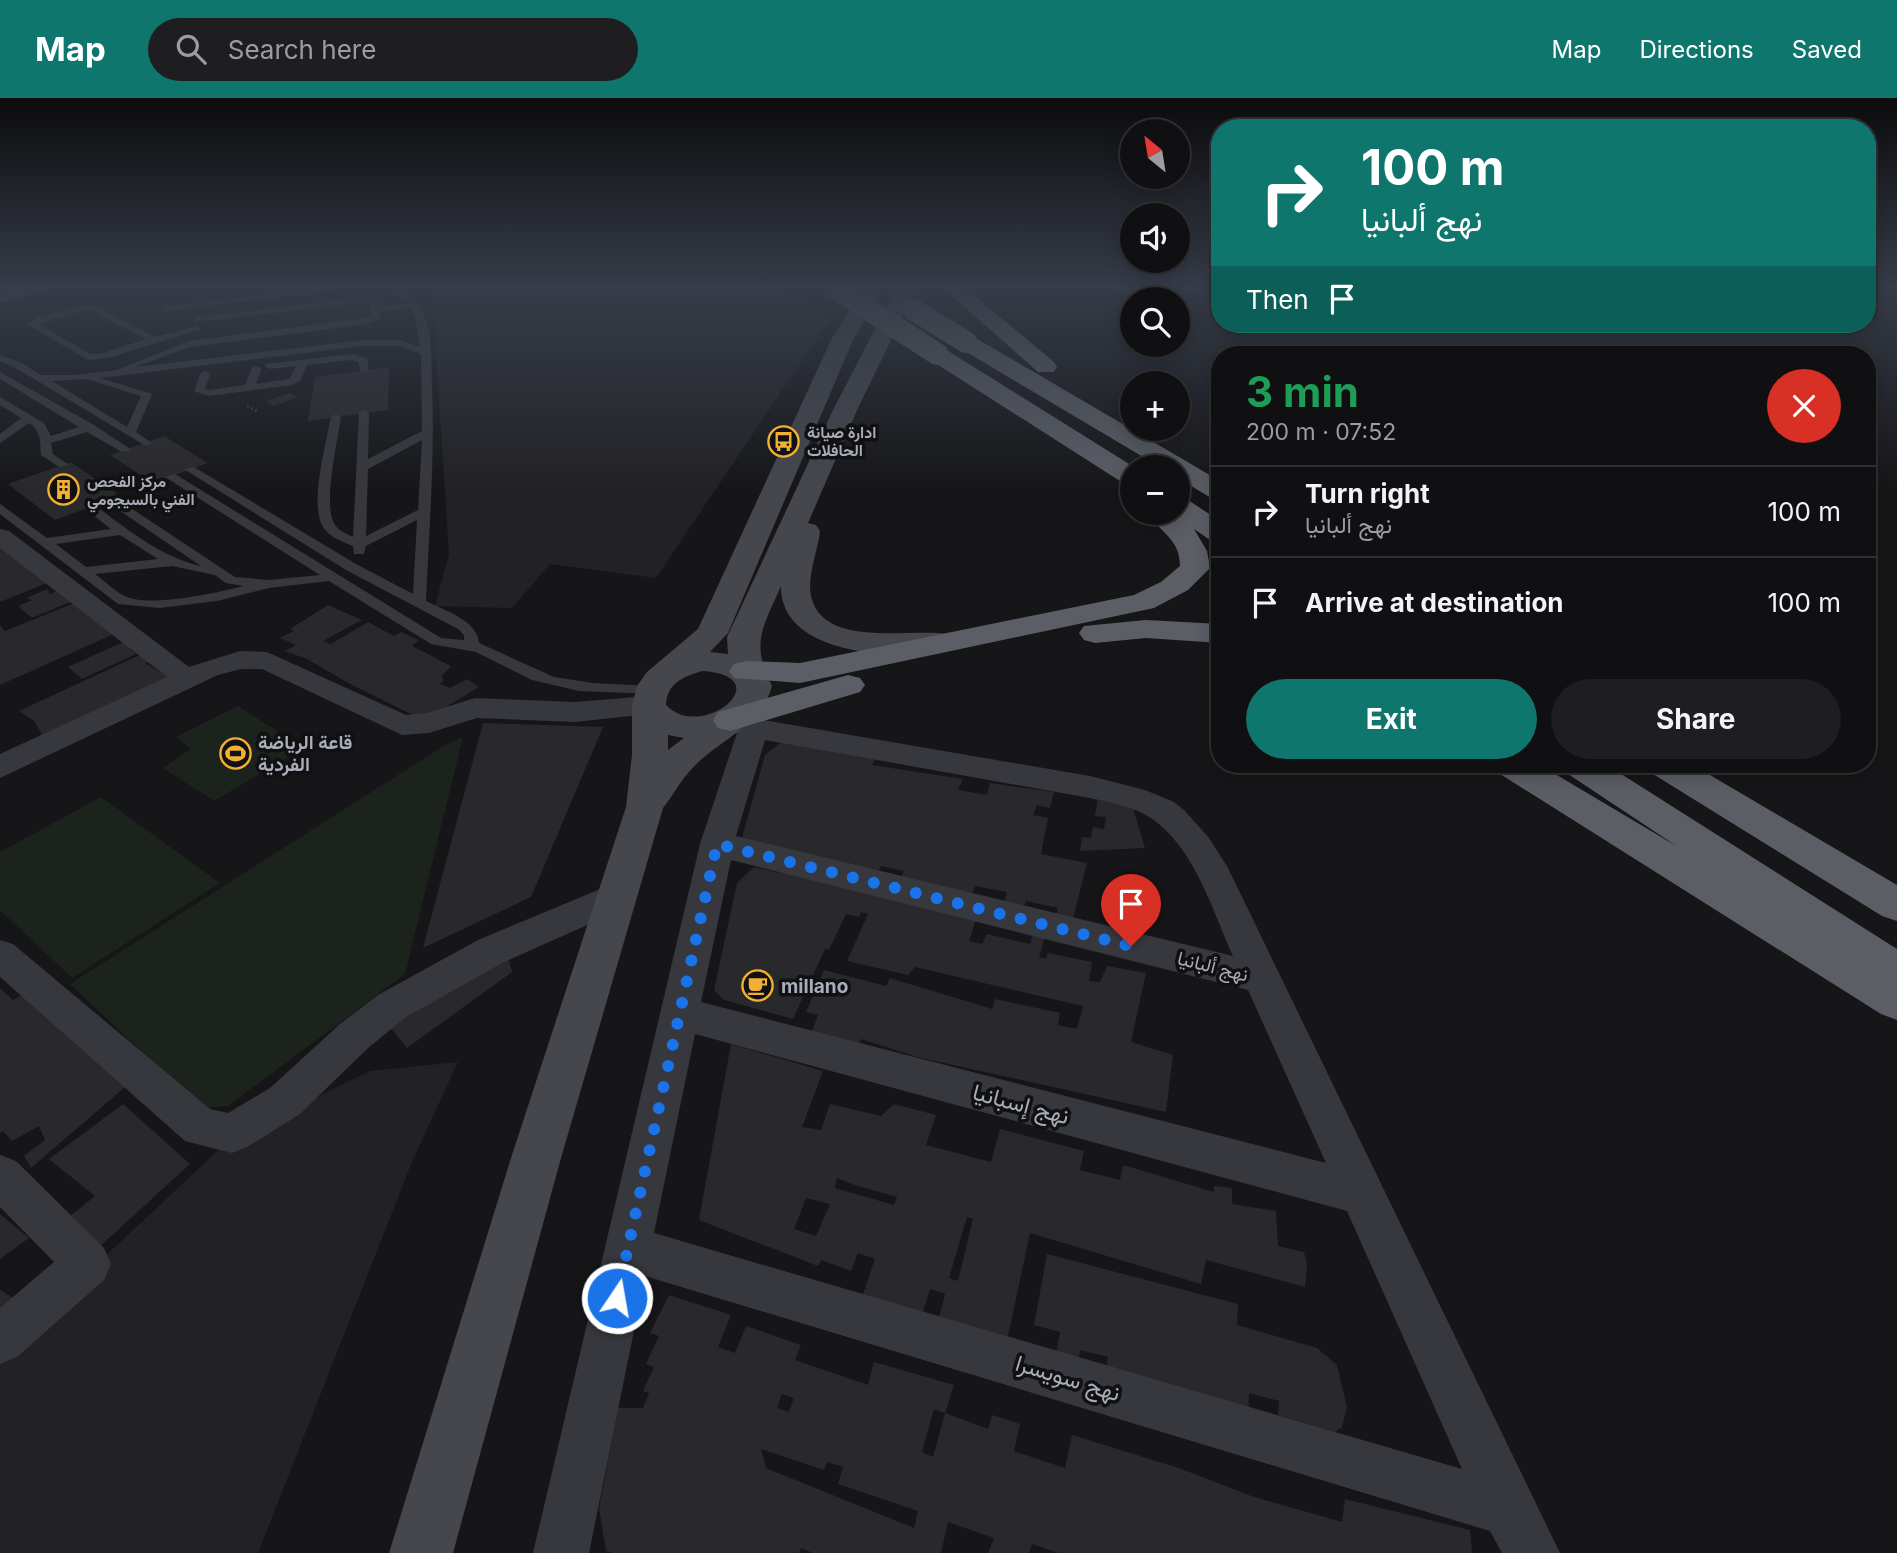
<!DOCTYPE html>
<html lang="en">
<head>
<meta charset="utf-8">
<style>
	body { margin:0; font-family:Inter,Vazirmatn,sans-serif; background:#1e1e20; color:#f1f3f6; height:100vh; display:flex; flex-direction:column; font-size:26px; white-space:nowrap }
	* { box-sizing:border-box; margin:0 }
	p { font-size:23px; color:#9c9d9f }
	.icon { flex:none; width:38px; height:38px; fill:none; stroke:currentColor; stroke-width:2; stroke-linecap:round; stroke-linejoin:round }
	.map { position:relative; flex:1; overflow:hidden }
	.sheet { position:absolute; left:1211px; top:248px; width:665px; height:427px; display:flex; flex-direction:column; background:#101012; border-radius:28px; box-shadow:0 4px 18px #0003,0 0 0 2px #303032 }
	.sheet>* { flex:none }
	.top-card { position:absolute; left:1211px; top:21px; width:665px; height:214px; border-radius:28px; box-shadow:0 4px 18px #0003,0 0 0 2px #303032; background:#0f766e; color:#fff; overflow:hidden }
	.needle { width:46px; rotate:330deg }
	.controls { position:absolute; left:1120px; top:21px; display:grid; gap:14px }
	.controls a { display:grid; place-items:center; width:70px; height:70px; border-radius:50%; background:#101012; box-shadow:0 4px 18px #0003,0 0 0 2px #303032; font-size:35px }
	.pin { position:absolute; display:grid; place-items:center; width:60px; height:60px; color:#fff; margin:-72px -30px; border-radius:50% 50% 50% 0; rotate:-45deg; box-shadow:0 0 7px #0007 }
	.pin .icon { rotate:45deg }
	.me { position:absolute; width:77px; margin:-38px; rotate:12deg; stroke-linejoin:round; filter:drop-shadow(0 0 5px #0008) }
	.turn { display:flex; align-items:center; gap:24px; height:147px; padding:0 35px; font-size:32px }
	.turn .icon { width:91px; height:91px; stroke-width:2.5 }
	.turn b { display:block; font-size:49px; line-height:60px }
	.then { display:flex; align-items:center; height:66px; padding:0 35px; background:#0003; gap:14px; font-size:26px }
	.round { display:grid; place-items:center; flex:none; width:74px; height:74px; border-radius:37px; background:#1e1e20 }
	.headline { display:flex; align-items:center; justify-content:space-between; height:119px; padding:0 35px }
	h1 { font-size:42px; font-weight:700; line-height:52px; color:#1e9e55 }
	.primary-button { display:flex; gap:14px; margin-top:auto; padding:14px 35px }
	.primary-button a { flex:1; height:80px; border-radius:42px; background:#0f766e; color:#fff; font-size:28px; font-weight:700; line-height:80px; text-align:center }
	.primary-button a+a { background:#1e1e20; color:#f1f3f6 }
	ul { padding:0; list-style:none }
	li { display:flex; align-items:center; gap:21px; height:91px; padding:0 35px; border-top:2px solid #303032 }
	li div { flex:1 }
	li b { display:block; font-size:26px }
	li em { font-style:normal }
	header { display:flex; align-items:center; gap:42px; box-sizing:border-box; height:98px; padding:0 35px; background:#0f766e; color:#fff }
	header strong { font-size:33px }
	nav { display:flex; gap:38px; margin-inline-start:auto; font-size:24px }
	.search { width:490px; height:63px; background:#1e1e20; display:flex; align-items:center; gap:18px; box-sizing:border-box; padding:0 24px; border-radius:38px; color:#9c9d9f; font-size:26px }
	.map>svg:first-child { display:block }
	.built { fill:#222225 }
	.green { fill:#1c231d }
	.building { fill:#29292c; fill-rule:evenodd }
	.lines { fill:none; stroke-linecap:round; stroke-linejoin:round }
	.path { stroke:#3d3f44; stroke-width:2.5; stroke-dasharray:2 2.5; stroke-linecap:butt }
	.service { fill:#37383d; fill-rule:evenodd }
	.minor { fill:#37383d; fill-rule:evenodd }
	.secondary { fill:#45474d; fill-rule:evenodd }
	.trunk { fill:#5b5e65; fill-rule:evenodd }
	.trunk-bridge { stroke:#5b5e65; stroke-width:22 }
	.route { stroke:#1a73e8; stroke-width:12; stroke-dasharray:0 21.6 }
	.labels { text-anchor:middle; stroke-width:7; stroke-linejoin:round; paint-order:stroke }
	.far-poi-label { font-size:16px; font-weight:bold; fill:#a8adb8; stroke:#111113; text-anchor:start }
	.poi-label { font-size:19px; font-weight:bold; fill:#a8adb8; stroke:#111113; text-anchor:start }
	.street-label { font-size:19px; fill:#a8adb8; stroke:#111113 }
	.near-street-label { font-size:23px; fill:#a8adb8; stroke:#111113 }
</style>
</head>
<body>
<header>
<strong>Map</strong>
<div class="search"><svg class="icon" aria-label="search" viewBox="0 0 24 24"><circle cx="10" cy="10" r="6"/><path d="M15 15l6 6"/></svg>Search here</div>
<nav><a>Map</a><a>Directions</a><a>Saved</a></nav>
</header>
<div class="map">
<svg width="1897" height="1455" viewBox="0 0 1897 1455">
	<rect width="100%" height="100%" fill="#161618"/>
	<path class="built" d="M420 189H781L831 220 656 480 550 466 512 510 435 508 449 456 432 193Z
		M458 964 412 1064 258 1455H0V1257L228 1043 370 973Z"/>
	<path class="green" d="M1867 189H1897V218L1867 209Z
		M238 608 291 642 283 652 288 659 214 703 163 670 191 651 176 639Z
		M463 639 405 876 228 1008 202 1010 70 886 442 649Z
		M101 699 220 785 72 880 0 812V754Z"/>
	<path class="building" d="M389 269 388 312 308 323 315 279Z
		M290 295 298 299 274 308 266 303Z
		M164 338 208 365 153 385 110 357Z
		M71 364 120 398 55 422 8 386Z
		M0 445 47 485 0 504Z
		M47 491 50 496 58 492 75 502 32 520 18 508 32 502 26 500Z
		M77 504 114 536 0 587V527L5 533Z
		M328 507 362 522 323 543 331 546 368 524 394 538 401 534 419 542 412 548 451 568 441 579 444 582 440 586 450 590 467 581 479 589 443 611 415 618 350 586 307 561 285 553 296 547 280 540 294 533 290 531Z
		M123 544 136 556 82 581 68 569Z
		M146 554 153 561 145 565 172 581 46 643 34 623 19 613Z
		M483 625 603 629 531 799 423 850Z
		M781 644 878 654 872 667 963 681 958 692 987 697 990 685 1054 694 1050 710 1037 707 1033 717 1048 720 1041 756 1087 765 1072 824 1055 821 1058 810 1026 803 1024 808 1004 804 1007 794 975 788 971 799 899 783 904 773 881 768 875 780 742 740 765 657Z
		M1098 699 1131 703 1145 750 1080 753 1082 739 1091 740 1093 729 1104 731 1106 719 1095 718Z
		M781 766 977 818 969 843 982 846 987 836 1030 846 1033 835 1045 838 1039 860H1046L1048 855 1092 864 1089 883 1100 884 1107 868 1146 875 1131 944 1173 957 1166 1014 917 959 861 941 856 956 809 941 818 917 806 914 824 872 886 888 890 880 992 911 995 901 1060 915 1058 927 1077 931 1083 908 915 869 908 877 847 863 868 816 861 814 859 819 846 816 829 852 825 851 793 921 724 902 714 892 737 785 754 769 780 775Z
		M508 859 512 874 407 950 387 926Z
		M0 890 13 902 25 895 131 984 31 1070 24 1058 45 1042 39 1028 12 1043 3 1033 0 1035Z
		M731 946 823 973 802 1029 821 1032 830 1006 881 1018 894 1006 936 1017 926 1047 991 1064 1000 1031 1084 1053 1080 1072 1120 1082 1123 1067 1214 1094V1088L1232 1090V1106L1276 1113 1278 1148 1304 1154 1307 1166 1305 1189 1206 1162 1201 1186 1030 1135 1008 1238 939 1220 945 1196 930 1191 922 1217 862 1199 875 1161 858 1155 851 1173 821 1162 818 1168 699 1122ZM837 1080 855 1087 897 1099 894 1107 835 1090ZM806 1100 830 1106 816 1138 794 1131ZM967 1119 973 1121 958 1183 949 1180Z
		M123 1006 190 1066 97 1151 69 1119 95 1098 49 1061Z
		M0 1116 29 1140 0 1161Z
		M1047 1156 1238 1206 1237 1227 1317 1250 1337 1267 1347 1309 1342 1329 1335 1334 1278 1317 1279 1303 1249 1295 1248 1317 1106 1270 1108 1259 1080 1252 1076 1275 1054 1268 1060 1234 1034 1227Z
		M0 1192 27 1208 0 1232Z
		M669 1197 731 1217 718 1249 735 1255 746 1228 801 1247 795 1262 868 1287 874 1264 954 1287 945 1315 934 1311 922 1354 933 1359 945 1315 988 1331 992 1317 1020 1326 1014 1353 1065 1370 1072 1337 1179 1370 1254 1399 1342 1424 1345 1401 1470 1432 1472 1455H1058L1032 1446 1029 1455H988L994 1440 948 1424 941 1455H813L801 1450 799 1455H612L606 1453 599 1410 618 1310H643L649 1295 643 1293 654 1269 646 1266 659 1238 650 1235ZM782 1296 794 1300 789 1314 777 1310ZM761 1351 824 1372 827 1364 843 1369 838 1386 918 1413 914 1430 766 1370Z"/>
	<g class="lines">
		<path class="path" d="M247 308 259 314"/>
		<path class="service" d="M328 189H356L164 214 159 211 164 208Z
			M385 189C403 189 419 201 425 219 433 240 431 265 432 288 435 361 429 431 426 503 445 513 477 522 479 545L554 579 593 585 650 588 658 593 655 596 579 593 532 582 476 554 431 546 329 483 269 490 217 503 159 510 118 506 0 416V406L47 440 111 431 83 409 89 405 93 406C126 430 160 459 201 468L107 404V398L111 397 235 479 269 482 320 477 165 379 175 376 441 540 464 542V537L458 531 346 472 184 371 194 369 356 466 413 496 417 422 366 448 364 456H354L353 448C341 443 328 439 322 427 310 404 326 345 331 319L336 316 341 319C338 342 322 409 335 427 339 433 347 436 353 439L359 315 364 312 369 315 368 361 422 333 421 256 400 248H363L100 280 152 296 136 334 152 345 146 348 14 269 0 263V257L22 265 41 277H73L117 272 189 243 365 220 371 218V206L363 205 195 224 193 222 198 219 363 199 379 202 381 209 409 205ZM411 210 415 218 420 249 401 242H363L135 269 191 249 367 226 379 221 381 214ZM87 281 141 298 127 329 52 283ZM422 342 418 412 366 438 368 371ZM120 437 158 461 86 469 56 446ZM172 468 215 477 226 485 243 488C217 495 152 509 127 499 116 495 105 483 95 476Z
			M81 207 96 208 155 239 197 228 202 231 108 260 88 262 27 226 36 220ZM81 213H91L146 241 103 255 90 256 39 226Z
			M352 256 367 260 369 274H361L358 264 352 262 307 267 300 283 292 287 209 298 194 293 200 276 205 273 210 276 205 291 209 292 245 287 253 268 262 270 256 286 289 281 296 268 270 271 265 268 266 266Z
			M0 274 94 327 132 352 122 354 87 334 51 345 53 356 69 367 59 369 41 357C40 344 41 332 29 325L0 345V336L21 320 0 307V299L44 325 51 338 79 329 0 281Z"/>
		<path class="minor" d="M0 431 9 433 189 569 240 553 267 554 406 617 427 615 475 600 575 604 649 598 659 600 664 607 659 614 649 616 575 624 477 620 429 635 402 637 262 571H241L218 577 0 680V656L167 579 0 450Z
			M730 612 758 621 1090 678 1145 692 1174 704 1185 713 1209 740 1228 770 1560 1455H1502L1490 1433 645 1178 589 1455H533L700 746 737 635 719 629 715 622 719 615ZM765 642 1090 700C1111 705 1133 708 1151 720 1195 750 1212 812 1233 858L736 738ZM731 762 1248 892 1326 1065 701 904ZM695 936 1347 1113 1462 1371 654 1135Z
			M617 784 630 788 635 798 630 808 504 864 406 919 368 950 300 1016 247 1049 232 1055 185 1043 0 879V842L13 846 210 1011 228 1015 270 990 340 926 378 897 478 842Z
			M0 1057 16 1063 104 1150 111 1166 104 1182 17 1259 0 1266V1210L54 1164 0 1109Z"/>
		<path class="secondary" d="M864 189H884L853 242 728 535 710 554 728 556 727 539 834 310 897 189H917L858 310 808 425 816 427 820 433C818 453 807 477 811 498 823 553 915 528 953 537L958 544 953 551C904 563 780 560 781 488 763 530 750 544 772 588 761 630 715 643 689 674 679 685 672 699 663 710L561 1060 453 1455H389L511 1060 626 709 632 657V607L637 588 647 574 698 531 831 242ZM702 573C782 578 702 645 666 607 667 585 683 579 702 573ZM668 637 684 640 668 652Z"/>
		<path class="trunk" d="M12 189H47L44 193 0 204V192Z
			M942 189H964L1054 264 1057 269 1054 274H1038Z
			M966 238 974 239 1220 383V402L1211 400 1178 380V369H1160L958 249 955 244 958 239Z
			M937 249 945 251 1134 369H1132V387L1123 385 929 261 926 256 929 251Z
			M1178 400 1188 402 1220 423V444L1210 442 1194 431 1207 453 1210 470 1188 492 1154 510 800 585 734 580 729 573 734 566 746 563 800 565 1134 497 1161 484 1180 468C1180 441 1161 435 1147 415H1178Z
			M1146 522 1220 526V545L1146 540 1095 545 1084 542 1079 535 1084 528Z
			M848 577 860 580 865 587 860 594 730 633 718 630 713 622 718 614Z
			M1495 667H1540L1678 749 1568 676 1563 667H1607L1897 851V922L1881 916 1500 676Z
			M1648 667H1693L1897 787V823L1882 818 1653 676Z"/>
		<path class="trunk-bridge" d="M834 189 937 256
			M914 212 966 244"/>
	</g>
	<linearGradient id="sky" x2="0" y2="1"><stop stop-color="#0c0c0d"/><stop offset="0.48" stop-color="#363c48"/><stop offset="1" stop-color="#363c48" stop-opacity="0"/></linearGradient>
	<rect width="1897" height="393" fill="url(#sky)"/>
	<g class="lines">
		<path class="route" d="M617 1200 717 746 1131 848"/>
	</g>
	<defs>
		<symbol id="bus-ring" viewBox="-11 -11 22 22"><circle r="9.5" fill="#111113" stroke="#f2b134" stroke-width="1.5"/><path d="M-5-6H5V4H4V6H2V4H-2V6H-4V4H-5ZM-3.5-4V0h7V-4ZM-3.5 1.2v1.5H-2V1.2ZM2 1.2v1.5H3.5V1.2Z" fill="#f2b134"/></symbol>
		<symbol id="building-ring" viewBox="-11 -11 22 22"><circle r="9.5" fill="#111113" stroke="#f2b134" stroke-width="1.5"/><path d="M-4-6H4V6H1V3H-1V6H-4ZM-2.5-4.3h1.7v1.8h-1.7ZM.8-4.3h1.7v1.8H.8ZM-2.5-1h1.7V.8h-1.7ZM.8-1h1.7V.8H.8Z" fill="#f2b134"/></symbol>
		<symbol id="stadium-ring" viewBox="-11 -11 22 22"><circle r="9.5" fill="#111113" stroke="#f2b134" stroke-width="1.5"/><path d="M0-5a6.5 5 0 1 0 0 10a6.5 5 0 1 0 0-10ZM-3.5-1.8h7v3.6h-7Z" fill="#f2b134"/></symbol>
		<symbol id="cafe-ring" viewBox="-11 -11 22 22"><circle r="9.5" fill="#111113" stroke="#f2b134" stroke-width="1.5"/><path d="M-5.5-4.5H6V0H3Q3 3.5 0 3.5H-2.5Q-5.5 3.5-5.5 0ZM3-3.2v2h1.7v-2ZM-6 4.5H4V6H-6Z" fill="#f2b134"/></symbol>
	</defs>
	<g fill-rule="evenodd">
		<use href="#bus-ring" x="766" y="326" width="35" height="35"/>
		<use href="#building-ring" x="46" y="374" width="35" height="35"/>
		<use href="#stadium-ring" x="218" y="638" width="35" height="35"/>
		<use href="#cafe-ring" x="740" y="870" width="35" height="35"/>
	</g>
	<g class="labels">
		<g class="far-poi-label">
			<text x="807" y="340">ادارة صيانة<tspan x="807" dy="18">الحافلات</tspan></text>
			<text x="87" y="389">مركز الفحص<tspan x="87" dy="18">الفني بالسيجومي</tspan></text>
		</g>
		<g class="poi-label">
			<text x="258" y="651">قاعة الرياضة<tspan x="258" dy="22">الفردية</tspan></text>
			<text x="781" y="895">millano</text>
		</g>
		<g class="street-label">
			<text transform="translate(1213 868) rotate(14)" y="7">نهج ألبانيا</text>
		</g>
		<g class="near-street-label">
			<text transform="translate(1021 1006) rotate(15)" y="8">نهج إسبانيا</text>
			<text transform="translate(1068 1280) rotate(17)" y="8">نهج سويسرا</text>
		</g>
	</g>
</svg>
<div class="controls">
<a><svg class="needle" viewBox="-14 -14 28 28"><path d="M0-13l5 13h-10z" fill="#e53935"/><path d="M0 13l5-13h-10z" fill="#9c9d9f"/></svg></a>
<a><svg class="icon" aria-label="sound" viewBox="0 0 24 24"><path d="M4 9h4l5-4v14l-5-4H4zM17 9q2 3 0 6"/></svg></a>
<a><svg class="icon" aria-label="search" viewBox="0 0 24 24"><circle cx="10" cy="10" r="6"/><path d="M15 15l6 6"/></svg></a>
<a>+</a>
<a>−</a>
</div>
<div class="pin" style="left:1131px;top:848px;background:#d93025"><svg class="icon" aria-label="arrive" viewBox="0 0 24 24"><path d="M6 21V4h12l-3 4 3 4H6"/></svg></div>
<svg class="me" style="left:617px;top:1200px" viewBox="-20 -20 40 40"><circle r="17" fill="#1a73e8" stroke="#fff" stroke-width="3"/><path d="M0-11L8 9 0 5-8 9z" fill="#fff"/></svg>
<div class="top-card">
<div class="turn"><svg class="icon" aria-label="right" viewBox="0 0 24 24"><path d="M7 20v-9h11M14 6l5 5-5 5"/></svg><div><b>100 m</b>نهج ألبانيا</div></div>
<div class="then">Then<svg class="icon" aria-label="arrive" viewBox="0 0 24 24"><path d="M6 21V4h12l-3 4 3 4H6"/></svg></div>
</div>
<section class="sheet">
<div class="headline"><div><h1>3 min</h1><p>200 m · 07:52</p></div><a class="round" style="background:#d93025;color:#fff"><svg class="icon" aria-label="close" viewBox="0 0 24 24"><path d="M6 6l12 12M18 6L6 18"/></svg></a></div>
<ul>
<li><svg class="icon" aria-label="right" viewBox="0 0 24 24"><path d="M7 20v-9h11M14 6l5 5-5 5"/></svg><div><b>Turn right</b><p>نهج ألبانيا</p></div><em>100 m</em></li>
<li><svg class="icon" aria-label="arrive" viewBox="0 0 24 24"><path d="M6 21V4h12l-3 4 3 4H6"/></svg><div><b>Arrive at destination</b></div><em>100 m</em></li>
</ul>
<div class="primary-button"><a>Exit</a><a>Share</a></div>
</section>
</div>
</body>
</html>
